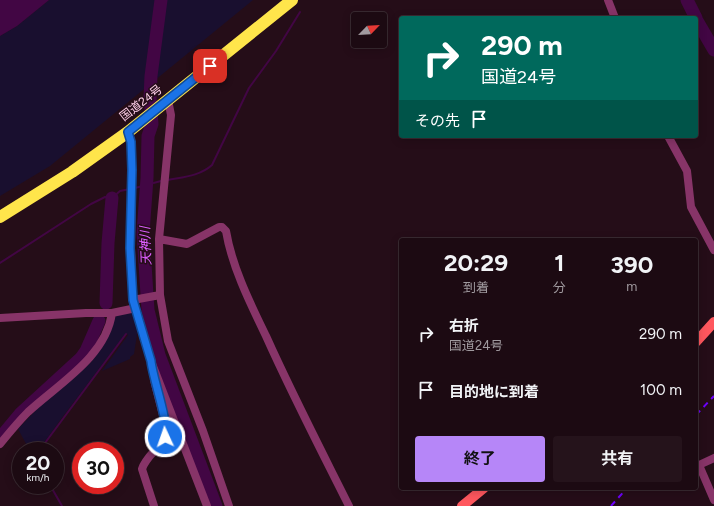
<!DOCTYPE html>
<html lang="ja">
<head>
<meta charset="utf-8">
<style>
	body { margin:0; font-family:Figtree,"Noto Sans JP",sans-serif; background:#25131b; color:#f1f3f6; height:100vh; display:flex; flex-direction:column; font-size:15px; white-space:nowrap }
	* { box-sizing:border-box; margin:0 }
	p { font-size:13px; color:#a09a9f }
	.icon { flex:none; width:22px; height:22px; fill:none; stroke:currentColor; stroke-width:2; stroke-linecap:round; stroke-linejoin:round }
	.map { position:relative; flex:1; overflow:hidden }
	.sheet { position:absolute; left:399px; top:238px; width:299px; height:252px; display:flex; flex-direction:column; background:#1c0a12; border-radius:4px; box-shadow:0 2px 10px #0003,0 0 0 1px #3a2b32 }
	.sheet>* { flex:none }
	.top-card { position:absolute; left:399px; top:16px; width:299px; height:122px; border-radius:4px; box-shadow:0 2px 10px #0003,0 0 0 1px #3a2b32; background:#00695c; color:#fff; overflow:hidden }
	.needle { width:26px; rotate:65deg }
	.controls { position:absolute; left:351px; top:12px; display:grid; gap:8px }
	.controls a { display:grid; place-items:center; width:36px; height:36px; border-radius:4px; background:#1c0a12; box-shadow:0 2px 10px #0003,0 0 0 1px #3a2b32; font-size:20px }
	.speed { position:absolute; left:12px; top:442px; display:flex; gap:8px; font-size:20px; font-weight:700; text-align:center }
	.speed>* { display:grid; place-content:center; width:52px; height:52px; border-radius:50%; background:#1c0a12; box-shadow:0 2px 10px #0003,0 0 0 1px #3a2b32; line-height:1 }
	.speed small { font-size:10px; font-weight:400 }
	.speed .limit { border:6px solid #d22; background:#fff; color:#111 }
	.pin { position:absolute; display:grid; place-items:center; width:34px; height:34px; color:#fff; margin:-17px; border-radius:8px; box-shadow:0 2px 6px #0006 }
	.me { position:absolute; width:44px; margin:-22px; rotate:357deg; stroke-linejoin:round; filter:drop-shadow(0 0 3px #0008) }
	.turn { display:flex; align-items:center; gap:14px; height:84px; padding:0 16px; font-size:18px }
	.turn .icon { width:52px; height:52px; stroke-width:2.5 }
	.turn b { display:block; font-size:28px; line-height:34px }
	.then { display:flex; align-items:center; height:38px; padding:0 16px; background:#0003; gap:8px; font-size:15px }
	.eta { display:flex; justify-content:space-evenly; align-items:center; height:68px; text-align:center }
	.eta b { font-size:24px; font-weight:700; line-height:28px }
	.primary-button { display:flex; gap:8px; margin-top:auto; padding:8px 16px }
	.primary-button a { flex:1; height:46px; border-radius:4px; background:#b686f8; color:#111; font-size:16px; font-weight:700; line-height:46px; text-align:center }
	.primary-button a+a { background:#25131b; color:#f1f3f6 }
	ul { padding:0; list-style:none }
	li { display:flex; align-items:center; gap:12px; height:56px; padding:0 16px }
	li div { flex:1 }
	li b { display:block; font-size:15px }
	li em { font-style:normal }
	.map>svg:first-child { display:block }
	.green { fill:#190f2f }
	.water { fill:#420644 }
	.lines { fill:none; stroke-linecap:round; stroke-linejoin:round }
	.stream { stroke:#420644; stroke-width:2 }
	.river { stroke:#420644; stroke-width:13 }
	.minor { stroke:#873468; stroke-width:8 }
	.major { stroke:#ff575e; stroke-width:10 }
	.highway { stroke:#ffe54b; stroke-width:12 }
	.rail { stroke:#6d00fb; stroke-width:2; stroke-dasharray:6 5; stroke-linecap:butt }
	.route-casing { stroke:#114b97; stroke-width:10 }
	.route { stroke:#1a73e8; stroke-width:7 }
	.labels { text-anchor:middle; stroke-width:3; stroke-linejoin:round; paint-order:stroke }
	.street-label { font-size:12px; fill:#ffd0ea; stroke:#250d18 }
	.water-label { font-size:13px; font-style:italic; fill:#de5eff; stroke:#250d18 }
</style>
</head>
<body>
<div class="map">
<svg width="714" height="506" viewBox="0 0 714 506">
	<rect width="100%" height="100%" fill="#250d18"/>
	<path class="green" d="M49 0H253L50 166 0 196V36L17 26Z
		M132 313 135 316 138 328 134 354 130 357V359L102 371 128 335 126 333 61 419 38 451H30L18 429 38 408 91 362 102 347 116 316 119 314Z"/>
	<path class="water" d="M0 0H49L17 26 0 36Z"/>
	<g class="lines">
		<path class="stream" d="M168 180C183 177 200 176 212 165L249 88 276 51 300 12
			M135 188 161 181
			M0 263 91 204 105 197 112 198 120 191 130 189
			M147 313 148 310
			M41 451 42 447 126 334
			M50 485 62 506"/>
		<path class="river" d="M161 0 151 76 150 98 152 124 148 136 147 178 143 233 148 310 159 355 216 506
			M687 0 696 18
			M696 19 714 50
			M106 303 108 243 112 198
			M0 438 21 413 81 358 86 351 99 321"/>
		<path class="minor" d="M608 0 615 18
			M168 100 171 115 159 239 160 295 168 341 203 431 229 506
			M128 132 131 142 132 170 131 248 133 300 151 361 207 506
			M668 136 687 171 691 207 714 250
			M159 239 187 244 219 227H222L226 231C232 267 250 303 266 336 292 394 321 450 349 506
			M133 300 160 295
			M0 318 86 313H112L136 308
			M0 444C9 433 18 422 28 412 58 384 106 357 112 313
			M714 458 699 465 714 500
			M154 506 142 469C147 453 167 445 166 427L154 380"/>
		<path class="major" d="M696 342 714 322
			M462 506 484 488"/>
		<path class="highway" d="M0 217 72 172 128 132 292 0"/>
		<path class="rail" d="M696 415 714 396
			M611 506 627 488"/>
	</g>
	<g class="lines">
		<defs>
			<path id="route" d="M165 437C169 421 153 380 151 361L133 300 130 248 132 170 131 142 128 132 210 66"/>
		</defs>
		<use href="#route" class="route-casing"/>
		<use href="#route" class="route"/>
	</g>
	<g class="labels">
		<g class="street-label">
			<text transform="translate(141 103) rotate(-38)" y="4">国道24号</text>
		</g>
		<g class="water-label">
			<text transform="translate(145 246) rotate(-92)" y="5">天神川</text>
		</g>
	</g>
</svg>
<div class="controls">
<a><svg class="needle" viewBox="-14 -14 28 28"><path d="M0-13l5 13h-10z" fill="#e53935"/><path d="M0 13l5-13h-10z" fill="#a09a9f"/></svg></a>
</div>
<div class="speed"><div>20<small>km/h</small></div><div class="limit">30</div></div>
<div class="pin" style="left:210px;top:66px;background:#d93025"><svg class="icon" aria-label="arrive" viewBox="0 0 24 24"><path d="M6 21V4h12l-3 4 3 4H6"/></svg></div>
<svg class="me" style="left:165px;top:437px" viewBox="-20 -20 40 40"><circle r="17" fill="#1a73e8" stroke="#fff" stroke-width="3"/><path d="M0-11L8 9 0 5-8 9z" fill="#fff"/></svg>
<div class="top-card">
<div class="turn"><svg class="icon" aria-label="right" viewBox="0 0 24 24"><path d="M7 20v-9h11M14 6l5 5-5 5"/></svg><div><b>290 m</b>国道24号</div></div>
<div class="then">その先<svg class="icon" aria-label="arrive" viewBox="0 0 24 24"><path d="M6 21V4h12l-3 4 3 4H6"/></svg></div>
</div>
<section class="sheet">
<div class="eta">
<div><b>20:29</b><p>到着</p></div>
<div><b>1</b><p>分</p></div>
<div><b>390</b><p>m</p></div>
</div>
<ul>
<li><svg class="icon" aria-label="right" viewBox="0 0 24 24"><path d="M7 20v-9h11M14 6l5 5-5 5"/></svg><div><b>右折</b><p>国道24号</p></div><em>290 m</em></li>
<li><svg class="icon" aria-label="arrive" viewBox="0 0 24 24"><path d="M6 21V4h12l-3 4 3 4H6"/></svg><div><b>目的地に到着</b></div><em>100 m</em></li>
</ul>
<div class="primary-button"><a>終了</a><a>共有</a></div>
</section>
</div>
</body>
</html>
